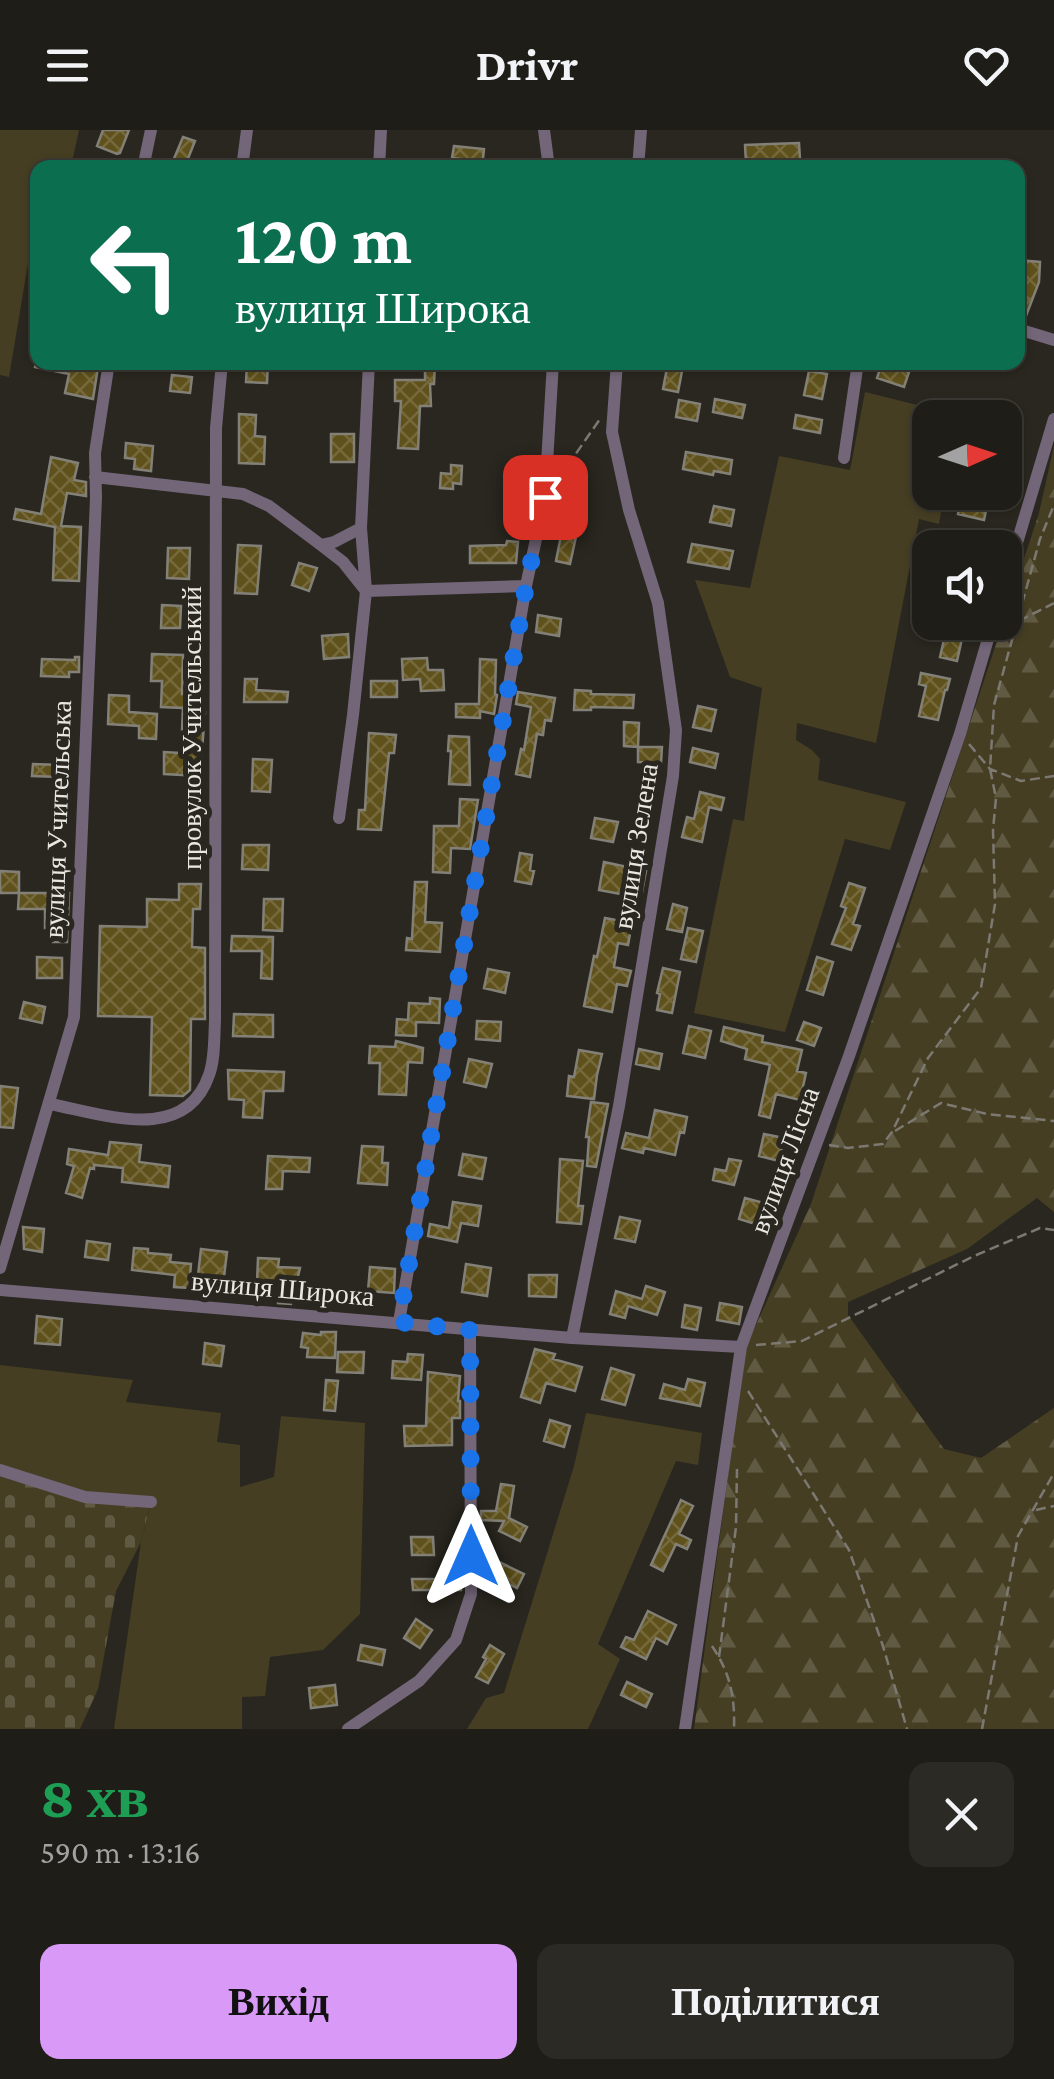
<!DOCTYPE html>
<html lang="uk">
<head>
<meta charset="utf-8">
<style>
	body { margin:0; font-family:"Crimson Pro",serif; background:#2c2a24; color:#f1f3f6; height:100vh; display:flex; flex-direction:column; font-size:38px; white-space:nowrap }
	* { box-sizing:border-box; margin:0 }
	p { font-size:32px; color:#a1a2a1 }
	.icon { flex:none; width:55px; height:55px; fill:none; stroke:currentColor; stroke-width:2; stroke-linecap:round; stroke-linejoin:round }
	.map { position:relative; height:1599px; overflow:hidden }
	.drawer { display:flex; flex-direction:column; background:#1f1d17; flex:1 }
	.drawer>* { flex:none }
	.hud { position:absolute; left:30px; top:30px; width:995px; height:210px; border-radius:20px; box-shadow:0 2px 8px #0004,0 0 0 2px #3c3b36; background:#0b6e4f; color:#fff; overflow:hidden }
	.needle { width:65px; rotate:87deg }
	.tools { position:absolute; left:912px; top:270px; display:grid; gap:20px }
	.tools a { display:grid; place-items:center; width:110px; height:110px; border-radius:20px; background:#1f1d17; box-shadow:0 2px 8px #0004,0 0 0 2px #3c3b36; font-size:50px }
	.pin { position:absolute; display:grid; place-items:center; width:85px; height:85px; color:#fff; margin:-42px; border-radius:20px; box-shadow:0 5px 15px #0006 }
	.me { position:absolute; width:110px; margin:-55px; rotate:0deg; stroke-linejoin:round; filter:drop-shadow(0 0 8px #0008) }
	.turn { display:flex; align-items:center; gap:35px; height:210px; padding:0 40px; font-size:45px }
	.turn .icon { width:130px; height:130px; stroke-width:2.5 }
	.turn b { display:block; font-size:70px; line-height:85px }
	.round { display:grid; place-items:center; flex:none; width:105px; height:105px; border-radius:20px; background:#2c2a24 }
	.overview { display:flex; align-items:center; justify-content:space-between; height:170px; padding:0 40px }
	h1 { font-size:60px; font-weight:700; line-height:75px; color:#1e9e55 }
	.cta { display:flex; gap:20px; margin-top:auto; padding:20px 40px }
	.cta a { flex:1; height:115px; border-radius:20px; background:#d99af7; color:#111; font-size:40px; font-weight:700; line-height:115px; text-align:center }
	.cta a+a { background:#2c2a24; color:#f1f3f6 }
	header { display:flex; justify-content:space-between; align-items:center; height:130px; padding:0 40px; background:#1f1d17; font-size:45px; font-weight:700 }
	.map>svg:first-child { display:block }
	.forest { fill:url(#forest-firs) }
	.cemetery { fill:url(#cemetery-stones) }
	.garden { fill:#463e23 }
	.building { fill:url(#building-cross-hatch); stroke:#838177; stroke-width:2.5 }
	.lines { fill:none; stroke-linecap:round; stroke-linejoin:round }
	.path { stroke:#7b7972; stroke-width:2.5; stroke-dasharray:10 5; stroke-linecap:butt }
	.minor { stroke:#736679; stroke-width:12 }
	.route { stroke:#1a73e8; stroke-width:18; stroke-dasharray:0 32.4 }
	.labels { text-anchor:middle; stroke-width:10; stroke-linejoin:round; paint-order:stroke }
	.street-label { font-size:28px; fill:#e9e7e2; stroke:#29271f }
</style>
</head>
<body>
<header><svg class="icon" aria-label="menu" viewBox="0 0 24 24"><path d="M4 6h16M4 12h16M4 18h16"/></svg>Drivr<svg class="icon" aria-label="heart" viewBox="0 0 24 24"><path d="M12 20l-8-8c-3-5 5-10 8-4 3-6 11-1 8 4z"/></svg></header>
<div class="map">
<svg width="1054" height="1599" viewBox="0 0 1054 1599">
	<defs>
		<pattern id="forest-firs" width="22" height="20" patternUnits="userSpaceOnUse" patternTransform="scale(2.5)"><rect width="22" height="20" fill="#463e23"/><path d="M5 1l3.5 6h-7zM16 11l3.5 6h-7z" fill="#615a43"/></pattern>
		<pattern id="cemetery-stones" width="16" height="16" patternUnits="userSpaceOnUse" patternTransform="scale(2.5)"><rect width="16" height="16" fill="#463e23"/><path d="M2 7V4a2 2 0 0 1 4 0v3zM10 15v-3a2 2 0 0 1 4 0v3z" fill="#615a43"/></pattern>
		<pattern id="building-cross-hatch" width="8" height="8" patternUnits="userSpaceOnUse" patternTransform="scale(2.5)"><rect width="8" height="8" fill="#5f511b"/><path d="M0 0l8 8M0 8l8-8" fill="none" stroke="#766a3c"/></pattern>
	</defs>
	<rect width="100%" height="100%" fill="#29271f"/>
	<path class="forest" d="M1054 316V1082L1037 1068 967 1119 848 1172V1185L944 1319 981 1328 1054 1278V1599H694L745 1219 811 1074 1003 493 1005 492V486L1039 383Z"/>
	<path class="cemetery" d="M0 1341 151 1372 141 1412 116 1461 98 1559 80 1599H0Z"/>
	<path class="garden" d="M0 0H79L71 37 38 38 37 85 36 86 9 247 0 245Z
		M865 262 929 278 938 287 930 288V362L944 363 939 394 919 389 876 613 797 593 796 610 812 620 820 629 818 650 906 672 890 720 845 709 785 902 694 883 733 689 744 691 762 558 730 547 695 450 750 458 779 326 850 340Z
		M0 1235 133 1250 126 1272 221 1283 217 1312 240 1315V1357L274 1347 281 1286 365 1293 360 1484 323 1520 270 1527 265 1566 242 1567V1599H114L141 1412 151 1373 73 1366 0 1341Z
		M586 1283 702 1303 698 1335 676 1331 598 1514 620 1529 588 1599H467L486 1568 504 1563 574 1336Z"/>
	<path class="building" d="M103 0H129L120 23 117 24 97 16Z
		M183 7 195 11 185 36 173 31Z
		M799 13 800 29 746 33 745 15Z
		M454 16 484 19 482 38H461L462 29 452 28Z
		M1018 130 1040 132 1039 152 1026 186 1018 183Z
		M36 232H78L98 237 93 269 65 263 69 244 35 237Z
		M247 232H268L267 253 246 252Z
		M425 232H435L434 254H430L431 276H420L418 319 398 318 401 271H395V250H425Z
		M668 233 683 236 678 262 663 259Z
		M882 233 909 242 904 257 877 248Z
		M809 241 827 244 822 269 804 265Z
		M172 245 192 247 190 263 170 261Z
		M715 269 745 275 742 288 713 282Z
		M679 270 700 274 697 291 676 287Z
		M954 273 998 283V288H951Z
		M239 284 256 285 255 306 265 307 264 334 239 333Z
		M796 285 822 290 820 303 794 298Z
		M331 304H354V332H331Z
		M126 313 153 316 151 341 134 339 135 329 125 328Z
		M686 322 732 330 730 344 714 341 713 345 683 339Z
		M51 327 78 333 74 350 86 352V366L67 363 61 396 81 397 79 451 53 450 55 397 14 389 16 379 41 384Z
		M451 335 462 336 461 354 453 353V359L440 358 441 343 451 344Z
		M963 362 989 367 984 390 958 384Z
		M714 376 734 380 731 396 710 392Z
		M564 390 579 393 570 434 556 431Z
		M507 411 518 412 516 433H470V416L506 415Z
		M692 414 733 421 729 439 688 432Z
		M238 415 261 416 257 464 235 463Z
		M168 418H190L189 449 167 448Z
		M299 433 317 438 309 461 292 455Z
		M162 475 181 476 180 498H161Z
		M538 485 561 489 559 506 536 502Z
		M946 501 963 504 957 531 940 527Z
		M348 504 349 527 324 529 322 506Z
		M152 524 183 525 182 564 199 565V582H205L200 646 164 644V622L181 623 183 578 161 577 162 551H151Z
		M75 527H79V542H69V547L41 546 42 529 75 530Z
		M427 528 428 540H443L444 560 421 561 420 549 403 550 402 529Z
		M480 529 496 530 495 564 497 565 494 584 480 581V588L456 587V574H479Z
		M921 543 950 549 947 560H945L938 590 919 586 926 556 919 554Z
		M245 549H257L256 560 288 562 287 572H244Z
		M371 551H397V567H371Z
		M575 560 591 561V564L634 565 633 578 591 577V580H574Z
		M518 562 555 568 551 591 545 590 543 605 537 604 530 647 516 644 521 619 524 620 531 577 516 574Z
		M109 565 129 566V582L157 584 156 609 139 608V596L108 594Z
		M698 576 716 580 711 601 693 597Z
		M624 592 639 593 638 617 624 616Z
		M369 603 396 605 394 623H389L381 700 358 699 359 680H365Z
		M449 606 469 607 470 655 449 654 451 621H448Z
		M638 617H662L661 633 638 632Z
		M693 618 718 624 715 638 690 632Z
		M253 629 272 630 270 662 252 661Z
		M33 634 60 635V647L32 646Z
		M700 662 724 668 721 680 709 677 702 712 682 707 687 687 694 689Z
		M460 669 478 670 470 719 451 718 450 743 433 742 434 696H459Z
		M595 688 618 692 613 712 591 708Z
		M243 715H269L268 740 242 739Z
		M520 723 532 725 530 740 534 741 531 754 515 751Z
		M604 732 646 741 642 762 627 759 626 765 599 760Z
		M0 741 19 742V763H0Z
		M415 752H427L425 792 442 793 440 822 406 820 407 808 412 809Z
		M849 753 865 758 853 794 860 796 851 820 832 814 846 778 841 776Z
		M179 754H201L200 779H193L192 817 205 818V889H191L190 960 183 966 150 965 152 887 98 886 100 796 147 797V769L179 770Z
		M19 763H69L67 812H53V798H45V779H18Z
		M264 769H283L282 801 263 800Z
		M673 774 687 778 682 802 667 799Z
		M605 788 632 793 628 815 618 813 614 837 631 841 627 856 617 854 612 882 584 876 594 826 597 827Z
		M688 798 703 801 696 832 681 829Z
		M232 806 273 807 272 849 261 848 262 821H231Z
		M37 827 62 828V848H37Z
		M817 827 833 832 823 865 807 860Z
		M663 838 680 842 672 883 657 880 660 864 657 863Z
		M488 839 509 843 505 863 484 858Z
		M430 868 440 869 439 893 416 892V906L396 905 397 889 408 890 409 873 430 874Z
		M24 872 45 877 42 893 20 888Z
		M234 884 273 885V907L233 906Z
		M477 891 501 892 500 911 476 909Z
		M804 892 821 898 814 916 797 910Z
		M689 896 711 901 705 928 683 923Z
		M724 897 763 906 762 912 802 920 797 941 806 943 800 970 776 964 770 988 759 985 770 935 745 929 747 919 721 911Z
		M396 911 423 918 422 933 408 932 406 965 379 964 380 933H369L370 916 395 917Z
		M639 919 662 924 659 939 636 934Z
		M579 920 602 924 597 945 594 969 567 966 569 946 574 947Z
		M469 929 492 934 486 957 464 952Z
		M228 940 284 942 283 961H264L262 988 243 987 244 970 229 969Z
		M0 956 18 958 13 998 0 997Z
		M591 972 608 974 596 1037 587 1036 589 1007H586Z
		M655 980 687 987 684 1003 680 1002 675 1025 644 1018 643 1023 622 1018 626 1003 649 1008Z
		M764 1004 784 1008 779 1031 759 1026Z
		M110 1012 141 1015 139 1032 170 1036 168 1057 122 1052 123 1038 94 1035V1039L90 1038 82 1068 66 1063 74 1036 67 1034 69 1019 108 1025Z
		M362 1016 383 1017 382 1033H388L387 1055 358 1053Z
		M463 1024 486 1028 482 1049 459 1045Z
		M268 1026 310 1028 309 1042 283 1041 282 1059H266Z
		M560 1029 583 1031 578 1076H583L581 1094 557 1092Z
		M729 1029 741 1031 734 1055 713 1050 715 1039 726 1041Z
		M745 1068 772 1075 765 1097 739 1089Z
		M453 1072 481 1076 478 1096 461 1093 457 1112 428 1106 430 1094 449 1098Z
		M620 1087 640 1091 635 1112 615 1108Z
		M23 1097 44 1099 42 1122 24 1119Z
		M87 1111 110 1114 108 1130 85 1127Z
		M134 1118 148 1119V1123L171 1125 170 1132 191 1134 189 1158 174 1157 175 1145 132 1140Z
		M201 1119 227 1122 224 1147 198 1145Z
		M258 1128 279 1129 278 1137 300 1138 291 1174 278 1173 279 1154 257 1153Z
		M466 1134 491 1138 487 1166 462 1162Z
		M370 1137 395 1139 394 1163 368 1161Z
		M529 1145H557L556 1167 529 1166Z
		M646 1156 665 1162 657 1185 628 1176 625 1188 610 1184 616 1161 642 1169Z
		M720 1173 742 1177 739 1194 717 1190Z
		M685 1175 701 1178 697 1200 682 1197Z
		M37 1186 62 1189 60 1215 35 1213Z
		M321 1202H336L335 1228 307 1227 308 1218 301 1217 303 1203 321 1205Z
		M205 1213 224 1216 221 1236 203 1234Z
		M535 1219 555 1224 553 1229 582 1237 575 1261 546 1253 540 1273 521 1267Z
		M338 1222H364L363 1243 337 1242Z
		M408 1224 423 1225 421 1250 392 1248 393 1231 407 1232Z
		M611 1238 634 1245 625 1275 602 1269Z
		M428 1242 460 1246 458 1271H460V1288H452V1315L405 1316 404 1296H426Z
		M688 1249 705 1253 700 1276 660 1268 664 1254 685 1260Z
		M326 1250 338 1251 335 1281 324 1280Z
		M550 1290 570 1296 564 1317 544 1311Z
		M501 1354 514 1356 509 1388 527 1397 520 1411 499 1401 504 1391 481 1390V1381H496Z
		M681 1370 693 1376 679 1404 691 1410 687 1419 676 1414 663 1441 651 1435Z
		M411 1407H433L434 1425H412Z
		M497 1431 524 1444 517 1458 490 1445Z
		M439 1446H461V1460H413L412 1449H439Z
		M648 1481 676 1495 667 1514 656 1508 646 1529 621 1517 626 1507 634 1510Z
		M416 1489 432 1500 420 1518 404 1508Z
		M361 1515 385 1520 382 1535 358 1530Z
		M490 1515 504 1524 488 1553 476 1547 486 1529 483 1527Z
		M627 1552 652 1564 646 1577 621 1565Z
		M335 1555 337 1575 311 1578 309 1558Z"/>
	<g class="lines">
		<path class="path" d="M559 348 600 289
			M1019 491 1054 473
			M969 614 990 639 1021 651 1054 646
			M895 1001 941 973 987 984 1054 991
			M829 1015 848 1018 883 1014 892 1002 928 928 981 858 995 774 993 700 996 668 990 639 994 575 1040 409 1054 375
			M756 1215 802 1211 974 1126 1040 1098 1054 1100
			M748 1261 849 1420 883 1516 907 1599
			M1036 1380 1054 1376
			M712 1516C730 1543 735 1566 734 1599
			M719 1527 736 1397 737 1339
			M982 1599 1018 1406 1054 1343"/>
		<path class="minor" d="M544 0 549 38
			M143 38 151 0
			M242 38 247 0
			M379 38 381 0
			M638 38 641 0
			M1018 199 1054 210
			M844 328 858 232
			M95 347 243 364 269 376 321 415 343 432 366 461 526 456
			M321 415 334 412 361 398
			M1005 453 1054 289
			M339 688 353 585 366 461 361 398 369 232
			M50 974C103 984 185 1015 209 945 215 929 214 908 215 891L216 298 222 232
			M0 1138 74 887 96 368 95 323 109 232
			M0 1160 572 1208 741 1217
			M399 1192 526 456 545 367 553 232
			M572 1208 619 976 673 646 676 600 658 473 629 380 612 302 617 232
			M0 1340 85 1367 151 1372
			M348 1599 419 1551 456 1510 471 1464 470 1199
			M685 1599 741 1217 849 926 960 604 993 492"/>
	</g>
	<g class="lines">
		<path class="route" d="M471 1426 470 1200 399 1192 526 456 545 367"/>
	</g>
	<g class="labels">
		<g class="street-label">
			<text transform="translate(191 598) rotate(-90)" y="10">провулок Учительський</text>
			<text transform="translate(57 689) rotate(-88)" y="10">вулиця Учительська</text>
			<text transform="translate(635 716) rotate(-81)" y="10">вулиця Зелена</text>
			<text transform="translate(784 1030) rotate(-70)" y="10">вулиця Лісна</text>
			<text transform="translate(283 1158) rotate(5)" y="10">вулиця Широка</text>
		</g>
	</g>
</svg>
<div class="tools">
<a><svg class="needle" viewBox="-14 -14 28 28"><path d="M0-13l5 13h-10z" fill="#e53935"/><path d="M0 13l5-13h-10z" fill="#a1a2a1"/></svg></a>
<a><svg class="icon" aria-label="sound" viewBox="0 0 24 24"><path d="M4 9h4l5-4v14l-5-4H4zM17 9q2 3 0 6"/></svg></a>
</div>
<div class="pin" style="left:545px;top:367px;background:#d93025"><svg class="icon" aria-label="arrive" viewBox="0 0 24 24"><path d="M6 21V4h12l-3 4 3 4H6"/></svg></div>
<svg class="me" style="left:471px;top:1426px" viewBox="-20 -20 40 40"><path d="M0-17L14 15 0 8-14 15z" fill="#1a73e8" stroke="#fff" stroke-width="4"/></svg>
<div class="hud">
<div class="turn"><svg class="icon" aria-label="left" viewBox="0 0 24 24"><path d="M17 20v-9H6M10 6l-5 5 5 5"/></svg><div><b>120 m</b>вулиця Широка</div></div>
</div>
</div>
<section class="drawer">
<div class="overview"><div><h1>8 хв</h1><p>590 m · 13:16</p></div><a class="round"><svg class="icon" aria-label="close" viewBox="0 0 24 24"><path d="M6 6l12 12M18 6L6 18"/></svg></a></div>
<div class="cta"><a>Вихід</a><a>Поділитися</a></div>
</section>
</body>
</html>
